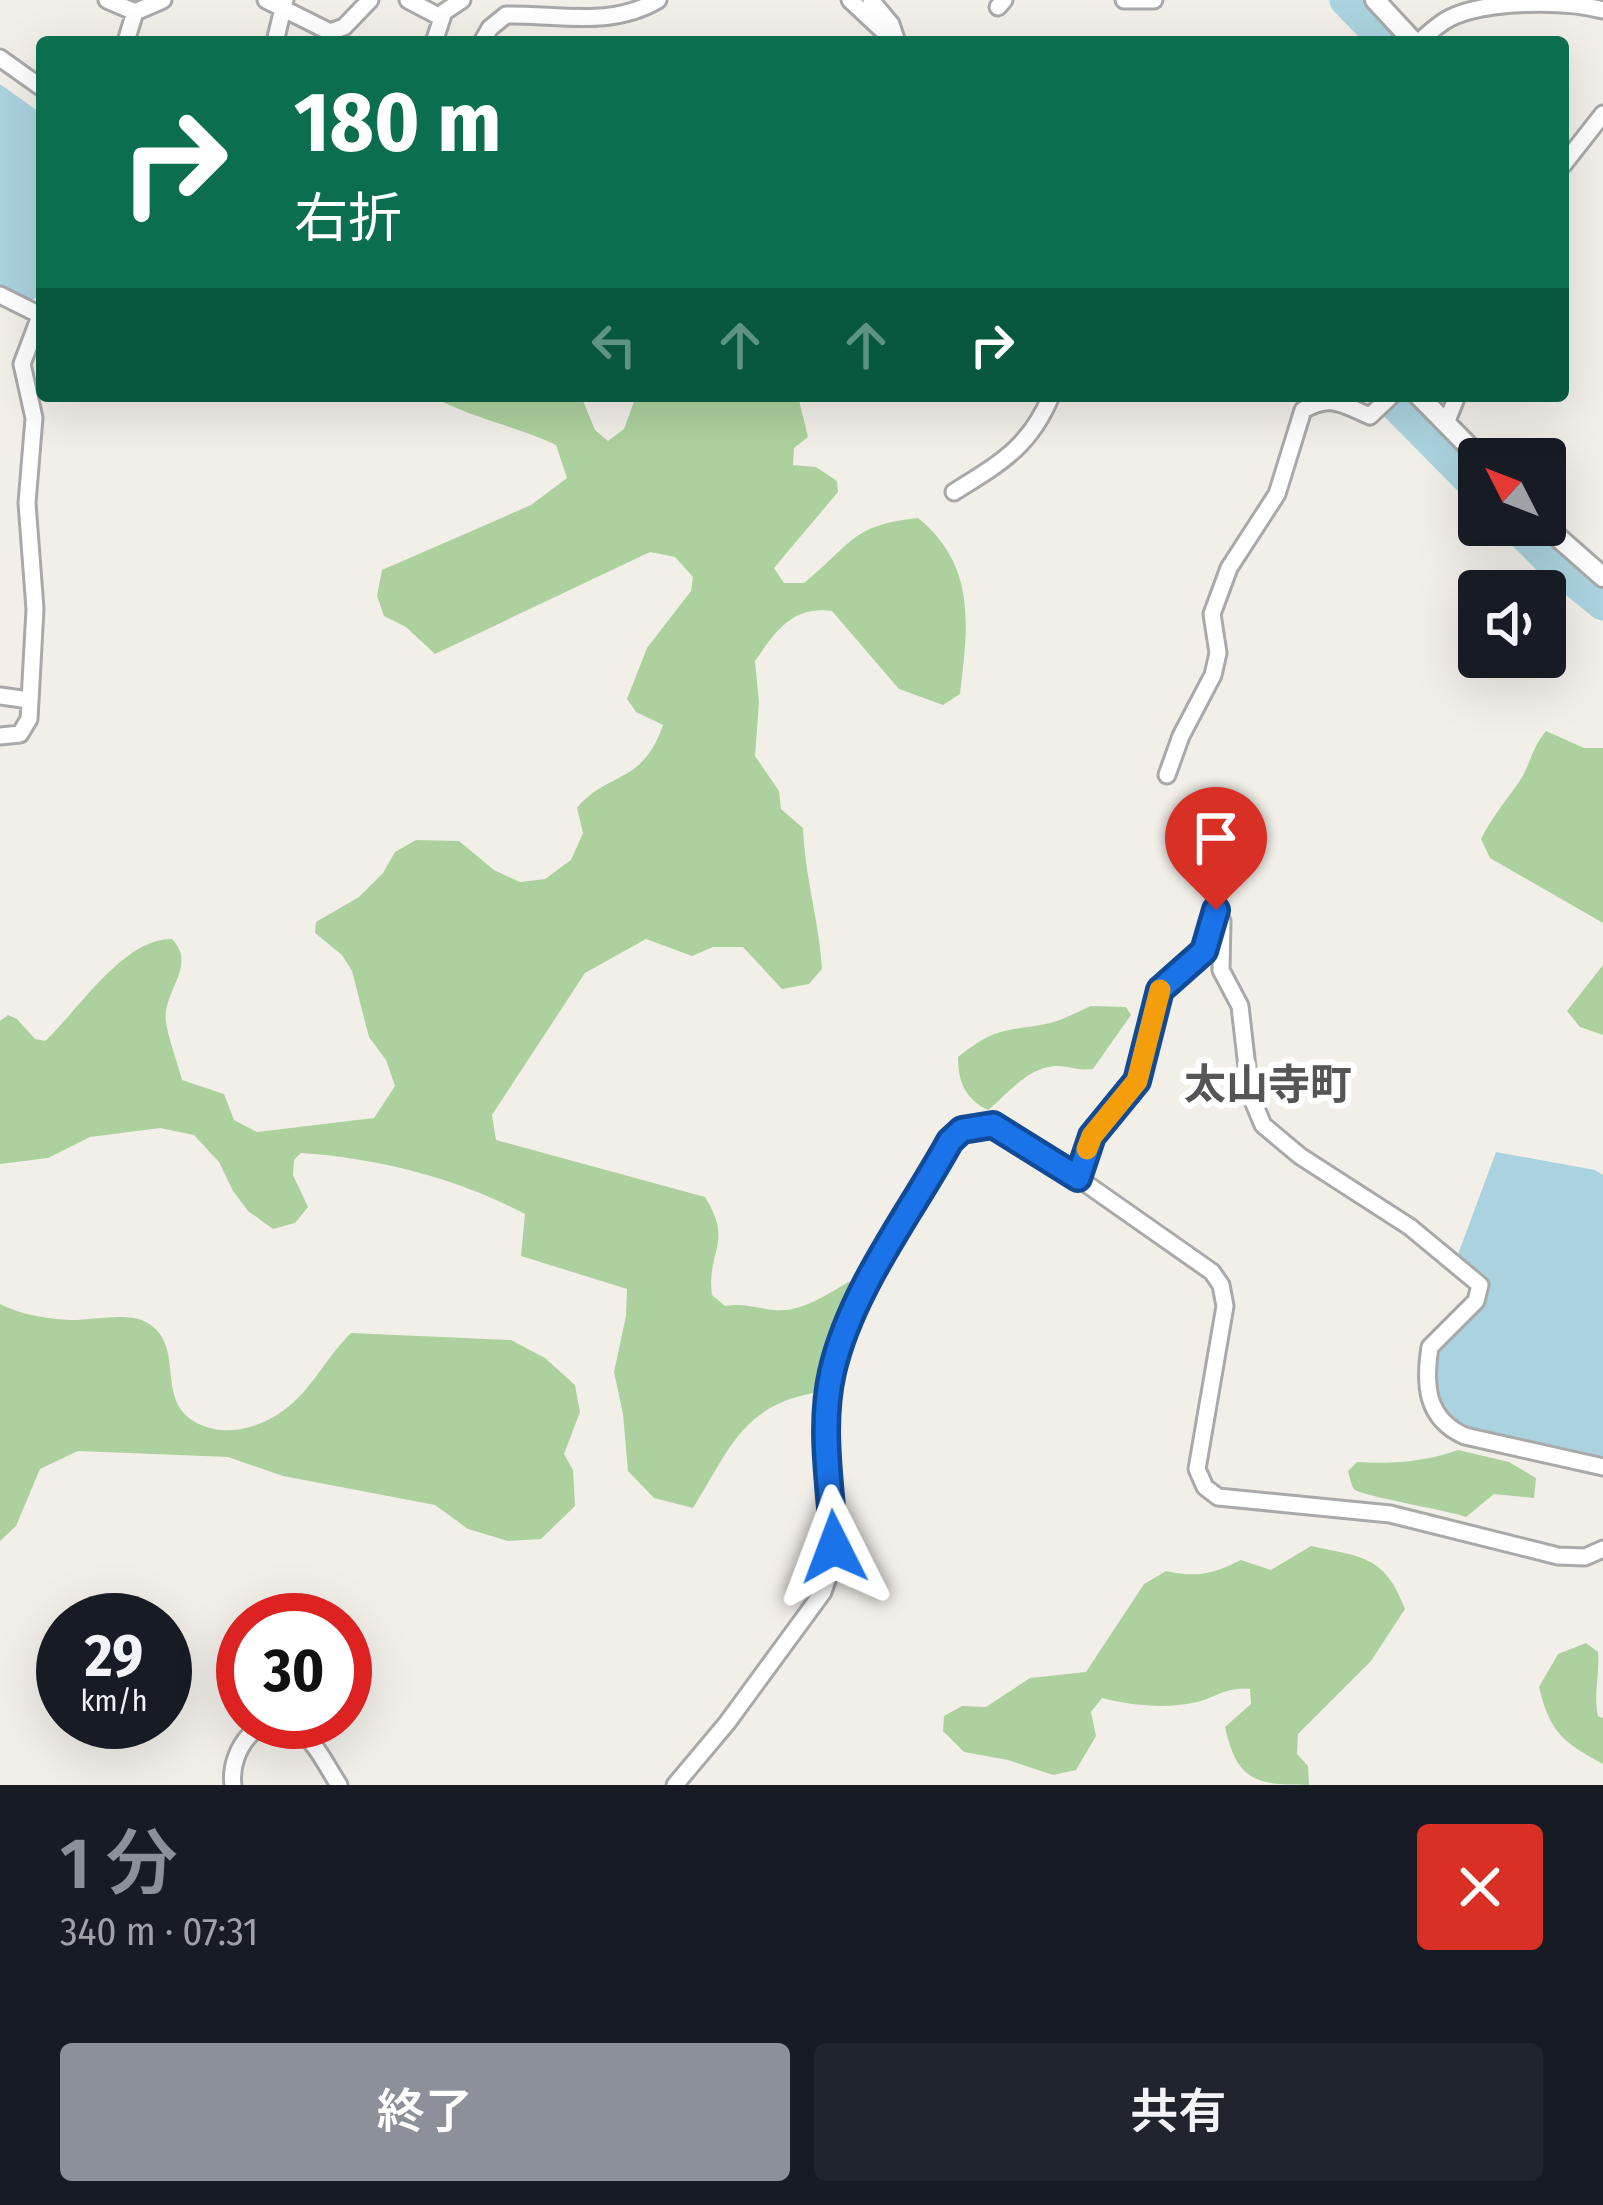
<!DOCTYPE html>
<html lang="ja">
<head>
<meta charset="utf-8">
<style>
	body { margin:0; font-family:"Fira Sans Condensed","Noto Sans JP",sans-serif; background:#20242c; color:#f1f3f6; height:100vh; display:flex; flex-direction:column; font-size:45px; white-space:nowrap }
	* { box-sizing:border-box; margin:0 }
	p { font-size:39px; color:#9ea1a6 }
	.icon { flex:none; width:66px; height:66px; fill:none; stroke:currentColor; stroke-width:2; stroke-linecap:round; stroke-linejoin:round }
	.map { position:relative; height:1785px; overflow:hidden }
	.panel { display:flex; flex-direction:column; background:#171b24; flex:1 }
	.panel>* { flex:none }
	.top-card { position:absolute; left:36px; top:36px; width:1533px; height:366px; border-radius:12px; box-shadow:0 12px 48px #0002; background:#0b6e4f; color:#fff; overflow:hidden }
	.needle { width:78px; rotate:312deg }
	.tools { position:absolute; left:1458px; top:438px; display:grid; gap:24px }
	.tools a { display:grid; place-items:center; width:108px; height:108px; border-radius:12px; background:#171b24; box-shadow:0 12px 48px #0002; font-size:60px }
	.speed { position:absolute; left:36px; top:1593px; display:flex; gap:24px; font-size:60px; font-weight:700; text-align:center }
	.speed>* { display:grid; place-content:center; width:156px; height:156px; border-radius:50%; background:#171b24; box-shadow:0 12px 48px #0002; line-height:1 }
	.speed small { font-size:30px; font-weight:400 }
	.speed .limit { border:18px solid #d22; background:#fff; color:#111 }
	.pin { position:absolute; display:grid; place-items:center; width:102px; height:102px; color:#fff; margin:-123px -51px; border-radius:50% 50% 50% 0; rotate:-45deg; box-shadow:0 0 12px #0007 }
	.pin .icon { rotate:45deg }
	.me { position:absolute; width:132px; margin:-66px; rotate:357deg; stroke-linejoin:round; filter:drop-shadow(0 0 9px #0008) }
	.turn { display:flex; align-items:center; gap:42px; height:252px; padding:0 60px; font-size:54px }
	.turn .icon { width:156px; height:156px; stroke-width:2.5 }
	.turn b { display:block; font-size:84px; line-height:102px }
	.lanes { display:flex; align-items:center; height:114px; padding:0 60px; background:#0003; justify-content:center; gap:60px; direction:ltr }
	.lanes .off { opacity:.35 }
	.round { display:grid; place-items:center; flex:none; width:126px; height:126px; border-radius:12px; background:#20242c }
	.summary { display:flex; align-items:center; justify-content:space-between; height:204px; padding:0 60px }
	h1 { font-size:72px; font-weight:600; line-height:90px; color:#8c9099 }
	.action { display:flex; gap:24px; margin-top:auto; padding:24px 60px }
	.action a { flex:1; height:138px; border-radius:12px; background:#8c9099; color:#fff; font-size:48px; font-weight:600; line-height:138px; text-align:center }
	.action a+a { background:#20242c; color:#f1f3f6 }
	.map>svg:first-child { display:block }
	.forest { fill:#add19e }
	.water { fill:#aad3df }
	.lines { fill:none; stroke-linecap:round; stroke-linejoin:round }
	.river { stroke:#aad3df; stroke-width:33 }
	.minor-casing { stroke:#a9a9a9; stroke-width:21 }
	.tertiary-casing { stroke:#a9a9a9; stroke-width:24 }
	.minor { stroke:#fff; stroke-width:15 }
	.tertiary { stroke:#fff; stroke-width:18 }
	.route-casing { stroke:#114b97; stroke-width:30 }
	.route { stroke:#1a73e8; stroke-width:21 }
	.slow { stroke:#f59e0b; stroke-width:21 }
	.labels { text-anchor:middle; stroke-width:12; stroke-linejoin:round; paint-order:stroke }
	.quarter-label { font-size:42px; font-weight:bold; fill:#555; stroke:#fff }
</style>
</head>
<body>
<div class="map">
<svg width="1603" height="1785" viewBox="0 0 1603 1785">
	<rect width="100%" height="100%" fill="#f2efe9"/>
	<path class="forest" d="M432 396H581L595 430 608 441 624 429 636 396H798L808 437 794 448 793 465 816 467 837 481 838 492 774 568 784 583H804C852 544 851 525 918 518 977 566 968 627 960 694L943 705 899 689 832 611C792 606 776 631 755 661L759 702 755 756 779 791 781 809 803 828C805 878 819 920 822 969L809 984 782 989 743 947H713L692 956 646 939 585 973 492 1115 496 1140 705 1197C734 1243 706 1251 712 1295L725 1306C744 1303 755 1308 774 1310 804 1313 831 1291 856 1278L859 1291 813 1393C741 1407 729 1451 693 1508L654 1498 628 1471 623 1414 614 1372 626 1316 627 1289 521 1256 525 1214C457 1178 377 1158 301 1153L294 1160 293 1175 308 1207 295 1223 273 1229 248 1211 233 1191 219 1162 194 1135 160 1128 90 1137 48 1158 0 1164V1021L8 1015 17 1019 35 1039 45 1041C78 1011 123 938 172 939 198 966 162 991 166 1022 169 1041 177 1061 182 1080L224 1094 234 1120 257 1132 374 1118 395 1086 386 1060 369 1037 352 971 342 955 315 933 316 922 359 897 383 873 395 852 416 840 459 841 494 870 520 882 545 879 571 860 583 833 577 808C607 771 642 786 663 725L636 712 627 699 647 648 691 591 693 577 675 557 650 552 435 654 406 627 384 616 377 596 382 570 531 505 567 478 556 445C516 426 470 418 432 396Z
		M1546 731 1584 748H1603V923L1490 858 1481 839C1492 817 1505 802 1519 782 1530 766 1532 747 1546 731Z
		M1603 965V1035L1580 1027 1567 1011Z
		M1091 1006 1126 1007 1131 1015 1093 1069C1078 1071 1067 1065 1054 1066 1026 1069 1009 1093 988 1110 966 1099 958 1083 958 1057 996 1027 1002 1032 1046 1024 1061 1021 1077 1012 1091 1006Z
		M0 1304C21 1315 49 1319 72 1320 94 1320 127 1312 146 1322 192 1347 145 1413 214 1429 237 1434 266 1424 284 1410 311 1391 327 1356 351 1333L511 1340 545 1358 575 1385 580 1412 564 1454 573 1470 575 1506 541 1539 508 1541 468 1529 435 1505 283 1476 228 1457 78 1451 40 1469 16 1526 0 1541Z
		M1458 1450 1509 1462 1536 1478 1534 1498 1494 1494 1466 1517C1447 1510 1360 1496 1354 1489 1352 1487 1349 1475 1348 1471L1357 1462C1393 1464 1424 1462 1458 1450Z
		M1311 1546C1361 1557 1385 1555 1405 1609L1371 1661 1298 1734 1297 1754 1308 1766 1309 1785C1259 1785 1237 1783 1225 1727L1251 1704 1250 1689C1222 1687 1216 1699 1192 1703 1164 1709 1130 1705 1102 1698L1091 1712 1096 1736 1076 1770 1053 1775 1008 1760 964 1752 943 1731 944 1716 962 1706 986 1707 1030 1678 1086 1672 1144 1584 1166 1571C1197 1578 1213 1574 1241 1560L1271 1570Z
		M1586 1643 1598 1652C1600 1675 1593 1694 1598 1716L1603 1718V1764C1563 1742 1550 1733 1539 1687L1558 1654Z"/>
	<path class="water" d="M0 84 42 114V294L32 300 0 286Z
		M1496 1152 1595 1170 1603 1175V1459L1472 1429 1444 1412C1418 1325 1454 1352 1487 1299V1281L1457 1257Z"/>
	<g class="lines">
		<path class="river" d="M1346 0 1387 42
			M1387 396 1479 489
			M1515 525 1555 565 1603 604"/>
		<defs>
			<path id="minor" d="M107 0 135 12 163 0
				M266 0 330 32 344 27 370 0
				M408 0 442 18
				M850 0 895 42
				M871 0 891 24 897 42
				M1124 0H1154
				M998 7 1004 0
				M127 38 135 12
				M275 42 285 0
				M434 42 444 12 462 0
				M482 42 490 28 506 15C558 14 611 28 658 0
				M1419 42C1429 33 1438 24 1450 18 1486 0 1565 0 1603 10
				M0 58 42 88
				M1563 165 1603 114
				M0 295 40 315
				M1446 423 1455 401 1452 396
				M954 492C1000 463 1029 448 1051 396
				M0 696 29 700
				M0 736 20 734 29 719 35 609 27 503 34 418 22 364 42 311
				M1167 775 1181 736 1213 675 1218 653 1212 614 1229 568 1277 494 1303 410C1332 394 1341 404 1370 416L1391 396
				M1216 911 1222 921 1221 970 1240 1006 1250 1094 1263 1125 1300 1156 1410 1227 1480 1285 1476 1301 1430 1347C1424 1385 1426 1419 1465 1436L1603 1467
				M1078 1178 1092 1136 1137 1081 1160 990 1179 970 1197 960 1209 940 1212 919
				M233 1785C228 1751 261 1704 298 1730 316 1742 327 1767 339 1785
				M675 1785 727 1723 823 1592C851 1523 815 1444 832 1372 851 1289 910 1214 950 1141 964 1128 975 1125 993 1125L1078 1178 1212 1272 1221 1285 1225 1306 1197 1469 1205 1487 1218 1497 1390 1514 1558 1556 1585 1557 1603 1549"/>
			<path id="tertiary" d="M1375 0 1414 42
				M1419 396 1481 459
				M1544 525 1603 577"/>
		</defs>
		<use href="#minor" class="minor-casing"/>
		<use href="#tertiary" class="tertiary-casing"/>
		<use href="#minor" class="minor"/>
		<use href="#tertiary" class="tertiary"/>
	</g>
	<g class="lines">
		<defs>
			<path id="route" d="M834 1547C831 1489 819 1429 832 1372 851 1289 910 1214 950 1141L962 1130 993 1125 1078 1178 1092 1136 1137 1081 1160 990 1204 951 1216 910"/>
		</defs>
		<use href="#route" class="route-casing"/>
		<use href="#route" class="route"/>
		<path class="slow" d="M1087 1149 1092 1136 1137 1081 1160 990"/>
	</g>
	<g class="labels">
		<g class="quarter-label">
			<text x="1268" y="1099">太山寺町</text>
		</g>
	</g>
</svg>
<div class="tools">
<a><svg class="needle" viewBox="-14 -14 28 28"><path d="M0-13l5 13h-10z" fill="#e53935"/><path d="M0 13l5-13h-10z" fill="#9ea1a6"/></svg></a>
<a><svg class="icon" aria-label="sound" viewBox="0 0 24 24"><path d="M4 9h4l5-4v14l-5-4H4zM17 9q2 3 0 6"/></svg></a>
</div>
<div class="speed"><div>29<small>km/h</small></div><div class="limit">30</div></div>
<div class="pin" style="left:1216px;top:910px;background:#d93025"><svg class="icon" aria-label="arrive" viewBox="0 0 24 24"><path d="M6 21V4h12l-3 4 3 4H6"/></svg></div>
<svg class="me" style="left:834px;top:1547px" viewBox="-20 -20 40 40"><path d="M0-17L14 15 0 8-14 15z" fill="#1a73e8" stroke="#fff" stroke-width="4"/></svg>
<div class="top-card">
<div class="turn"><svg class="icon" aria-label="right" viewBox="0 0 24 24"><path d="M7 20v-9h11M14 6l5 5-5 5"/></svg><div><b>180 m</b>右折</div></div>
<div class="lanes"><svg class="icon off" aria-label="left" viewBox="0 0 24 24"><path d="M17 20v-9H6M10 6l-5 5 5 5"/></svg><svg class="icon off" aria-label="ahead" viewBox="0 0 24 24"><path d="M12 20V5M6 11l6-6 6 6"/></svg><svg class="icon off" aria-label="ahead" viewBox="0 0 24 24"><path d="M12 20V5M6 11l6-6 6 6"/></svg><svg class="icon" aria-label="right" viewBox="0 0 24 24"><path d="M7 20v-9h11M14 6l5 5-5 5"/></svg></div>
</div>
</div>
<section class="panel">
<div class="summary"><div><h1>1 分</h1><p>340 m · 07:31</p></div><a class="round" style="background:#d93025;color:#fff"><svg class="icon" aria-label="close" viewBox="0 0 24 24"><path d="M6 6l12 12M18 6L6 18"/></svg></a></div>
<div class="action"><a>終了</a><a>共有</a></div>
</section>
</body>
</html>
